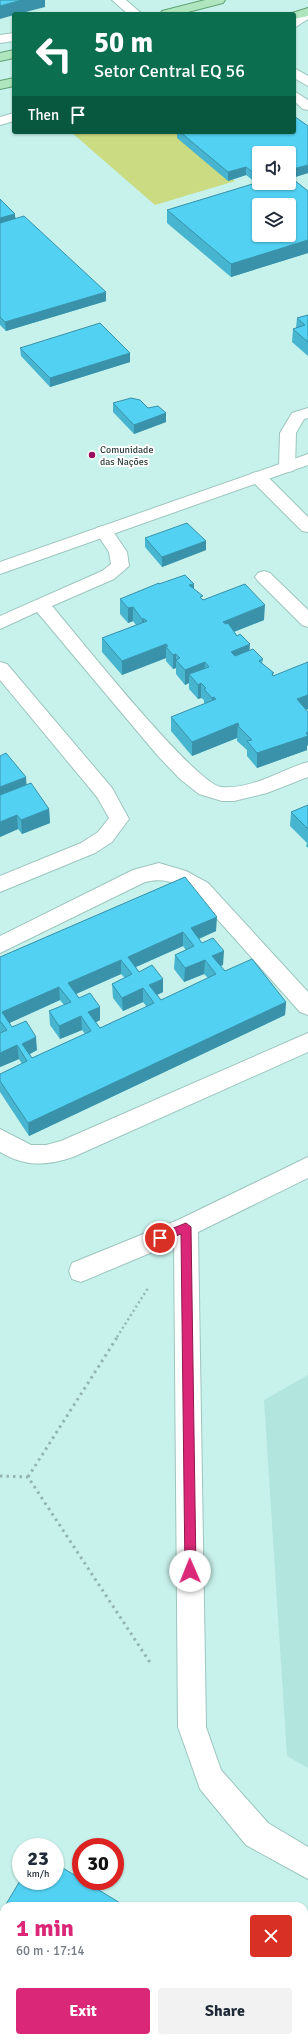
<!DOCTYPE html>
<html lang="en">
<head>
<meta charset="utf-8">
<style>
	body { margin:0; font-family:Signika,sans-serif; background:#f2f2f3; color:#1f2937; height:100vh; display:flex; flex-direction:column; font-size:15px; white-space:nowrap }
	* { box-sizing:border-box; margin:0 }
	p { font-size:13px; color:#747a83 }
	.icon { flex:none; width:22px; height:22px; fill:none; stroke:currentColor; stroke-width:2; stroke-linecap:round; stroke-linejoin:round }
	.map { position:relative; flex:1; overflow:hidden }
	.details { position:absolute; left:0px; top:1902px; width:308px; height:140px; display:flex; flex-direction:column; background:#fff; border-radius:12px 12px 0 0; box-shadow:0 1px 3px #0004 }
	.details>* { flex:none }
	.hud { position:absolute; left:12px; top:12px; width:284px; height:122px; border-radius:4px; box-shadow:0 1px 3px #0004; background:#0b6e4f; color:#fff; overflow:hidden }
	.buttons { position:absolute; left:252px; top:146px; display:grid; gap:8px }
	.buttons a { display:grid; place-items:center; width:44px; height:44px; border-radius:4px; background:#fff; box-shadow:0 1px 3px #0004; font-size:20px }
	.speed { position:absolute; left:12px; top:1838px; display:flex; gap:8px; font-size:20px; font-weight:700; text-align:center }
	.speed>* { display:grid; place-content:center; width:52px; height:52px; border-radius:50%; background:#fff; box-shadow:0 1px 3px #0004; line-height:1 }
	.speed small { font-size:10px; font-weight:400 }
	.speed .limit { border:6px solid #d22; background:#fff; color:#111 }
	.pin { position:absolute; display:grid; place-items:center; width:34px; height:34px; color:#fff; margin:-17px; border:2px solid #fff; border-radius:50%; box-shadow:0 1px 4px #0007 }
	.me { position:absolute; width:44px; margin:-22px; rotate:359deg; stroke-linejoin:round; filter:drop-shadow(0 0 3px #0008) }
	.turn { display:flex; align-items:center; gap:14px; height:84px; padding:0 16px; font-size:18px }
	.turn .icon { width:52px; height:52px; stroke-width:2.5 }
	.turn b { display:block; font-size:28px; line-height:34px }
	.then { display:flex; align-items:center; height:38px; padding:0 16px; background:#0003; gap:8px; font-size:15px }
	.round { display:grid; place-items:center; flex:none; width:42px; height:42px; border-radius:4px; background:#f2f2f3 }
	.summary { display:flex; align-items:center; justify-content:space-between; height:68px; padding:0 16px }
	h1 { font-size:24px; font-weight:800; line-height:30px; color:#db2777 }
	.button { display:flex; gap:8px; margin-top:auto; padding:8px 16px }
	.button a { flex:1; height:46px; border-radius:4px; background:#db2777; color:#fff; font-size:16px; font-weight:800; line-height:46px; text-align:center }
	.button a+a { background:#f2f2f3; color:#1f2937 }
	.map>svg:first-child { display:block }
	.built { fill:#b2e5dd }
	.green { fill:#cbdb81 }
	.lines { fill:none; stroke-linecap:round; stroke-linejoin:round }
	.service-casing { stroke:#9cc5be; stroke-width:2 }
	.minor-casing { stroke:#9cc5be; stroke-width:2 }
	.tertiary-casing { stroke:#9cc5be; stroke-width:2 }
	.primary-casing { stroke:#5fa174; stroke-width:2 }
	.path-far1 { stroke:#93b5b0; stroke-width:2.5; stroke-dasharray:2 3; stroke-linecap:butt }
	.path { stroke:#93b5b0; stroke-width:3; stroke-dasharray:2.5 4; stroke-linecap:butt }
	.service { fill:#fff; fill-rule:evenodd }
	.minor { fill:#fff; fill-rule:evenodd }
	.tertiary { fill:#fff; fill-rule:evenodd }
	.primary { fill:#afe6be; fill-rule:evenodd }
	.wall { fill:#47b4d0; fill-rule:evenodd }
	.shaded-wall { fill:#3992a9 }
	.building { fill:#52d1f2; stroke:#3992a9; fill-rule:evenodd }
	.route { fill:#db2777; stroke:#8e194d }
	.poi-dot { fill:#9a0d5f; stroke:#fff; stroke-width:1.5 }
	.labels { text-anchor:middle; stroke-width:4; stroke-linejoin:round; paint-order:stroke }
	.far-poi-label { font-size:10px; fill:#2e3f3d; stroke:#fff; text-anchor:start }
</style>
</head>
<body>
<div class="map">
<svg width="308" height="2042" viewBox="0 0 308 2042">
	<rect width="100%" height="100%" fill="#c7f2eb"/>
	<path class="built" d="M308 1375V1768L287 1756 264 1400Z"/>
	<path class="green" d="M71 132H174L235 181 155 205Z"/>
	<g class="lines">
		<defs>
			<path id="service" d="M112 0H126L142 14H128Z
				M14 33V41L0 43V35Z
				M14 113V121L0 125V117Z
				M308 408V418L304 419 296 433 295 467 293 471 287 472 281 471 279 467 280 433 292 413Z
				M104 526 110 527 127 552 129 566 114 579 52 606C76 634 195 784 221 787 252 790 280 770 308 762V777L267 793 234 801H222L199 794 180 779 158 756 37 612 0 629V616L102 571 111 564 109 552 95 531 98 527Z
				M264 571 270 573 308 610V627L302 625 258 581 255 577 258 573Z
				M0 662 7 664 112 788 129 819 112 842 95 853 0 892V876L81 843 98 832 109 818 97 797 0 680Z
				M159 863 186 871 208 883 308 992V1015L300 1012 194 893C175 883 166 877 145 882L0 953V936L133 870Z
				M308 1033V1052L73 1157C47 1166 25 1167 0 1152V1129L31 1145H46L61 1141Z"/>
			<path id="minor" d="M308 9V19L294 28V18Z
				M294 68 308 76V86L294 78Z
				M294 91 308 100V110L303 109 294 101Z
				M258 472 264 473 308 517V532L302 531 252 481 250 477 252 473Z
				M308 1157V1178L198 1232 206 1727 221 1770 268 1823 308 1847V1879L246 1845 200 1789 178 1727 174 1243 81 1282 72 1279 69 1271 72 1263 178 1220Z"/>
			<path id="tertiary" d="M308 454V465L0 574V562Z"/>
			<path id="primary" d="M205 0H225L223 3 180 14H160L162 11Z
				M308 8V16L294 19V14H289Z
				M14 50V58L0 61V53Z
				M14 78V86L0 89V81Z"/>
		</defs>
		<use href="#service" class="service-casing"/>
		<use href="#minor" class="minor-casing"/>
		<use href="#tertiary" class="tertiary-casing"/>
		<use href="#primary" class="primary-casing"/>
		<path class="path-far1" d="M117 1337 148 1288"/>
		<path class="path" d="M0 1476 28 1477 151 1664
			M28 1477 118 1336"/>
		<use href="#service" class="service"/>
		<use href="#minor" class="minor"/>
		<use href="#tertiary" class="tertiary"/>
		<use href="#primary" class="primary"/>
	</g>
	<path class="wall" d="M308 126V173L292 178 308 191V253L231 277 167 223V210L256 183 246 175 228 181 177 138V132H294ZM259 153 289 183H259Z
		M0 199 16 218 106 301 6 331 0 325Z
		M308 315V356L292 342 293 329 296 328 297 318Z
		M20 348 130 353V362L50 387 21 356Z
		M113 403 148 408 166 413V422L134 434 113 412Z
		M145 538 206 541V550L162 567 145 547Z
		M159 584 194 589 202 599 264 620 234 632 250 651 263 659 262 663 306 709 307 750 257 768 247 756V750L237 741V738L192 756 171 731V717L204 704V700L201 698 198 699 189 689V683L185 685 176 674V668L173 669 166 661V658L122 675 102 652V638L136 625 133 621 128 623 120 614V599Z
		M26 777V784L49 809 50 823 22 834 18 829 0 837Z
		M308 805V848L306 846 307 843 290 826 291 812Z
		M185 877 216 931 199 939 202 943 223 965 220 966 225 971 286 1002 285 1015 29 1136 0 1092V1074L22 1064 19 1059 0 1067V1033H1L0 1032V957ZM183 946 186 950 175 955 174 969 184 982 204 974 208 978 161 1000 157 995 163 992 139 972 136 967ZM121 974 125 978 112 984 113 998 123 1011 143 1002 147 1007 100 1028 96 1022 100 1020 79 998 76 994ZM60 1000 64 1005 49 1011 50 1025 60 1039 82 1030 85 1034 32 1058 30 1054 37 1050 12 1027 9 1023Z"/>
	<path class="shaded-wall" d="M22 0H45V7L18 14H14V15L0 19V6Z
		M308 165V173L289 179V170Z
		M246 167V175L228 181V172Z
		M15 214 16 228 0 232V218Z
		M308 240V253L231 277V264Z
		M106 292V301L6 331 5 322Z
		M130 353V362L50 387V378Z
		M166 413V422L134 434V425Z
		M206 541V550L162 567V557Z
		M194 584V598L189 585Z
		M265 605 264 620 223 636V622Z
		M133 607V621L128 623V608Z
		M142 619H144V633L142 634Z
		M166 644V658L122 675V661Z
		M250 644 249 659 230 667 231 652Z
		M176 654V668L173 669V655Z
		M205 662 204 677 189 674V683L185 685V670Z
		M201 683V698L198 699V685Z
		M308 695V709L296 714 297 699Z
		M214 697 213 711 211 712 212 698Z
		M238 723 237 738 192 756V742Z
		M308 732V745L307 746V750L257 768V753Z
		M26 777 27 791 0 802V787Z
		M49 809 50 823 22 834 21 820Z
		M17 815 18 829 0 837V822Z
		M217 917 216 931 191 942V928Z
		M183 932V946L129 970 128 957Z
		M224 951 223 965 212 969V956Z
		M121 960V974L69 997 68 983Z
		M205 960 204 974 184 982 185 968Z
		M163 979V992L150 998 149 985Z
		M59 987 60 1000 3 1026 2 1012Z
		M143 988V1002L123 1011 122 998Z
		M286 1002 285 1015 29 1136 28 1123Z
		M100 1007V1020L89 1026 88 1012Z
		M81 1016 82 1030 60 1039 59 1026Z
		M36 1037 37 1050 24 1057 22 1044Z
		M17 1045 19 1059 0 1067V1053Z"/>
	<path class="building" d="M0 0H22L0 6Z
		M294 116 308 126V165L289 170V153H259V177L246 167 228 172 180 132H294Z
		M289 176 308 191V240L231 264 167 210 259 182V183H289ZM259 205H289V235H259Z
		M0 199 15 214 0 218Z
		M24 216 106 292 5 322 0 317V223Z
		M308 315V342L293 329 305 325 297 318Z
		M100 323 130 353 50 378 20 348Z
		M131 398 140 400 148 408 158 406 166 413 134 425 113 403Z
		M187 523 206 541 162 557 145 538Z
		M185 575 194 584 189 585 203 596 200 597 203 600 245 584 265 605 223 622 226 624 228 623 237 636 240 634 250 644 231 652 235 656 253 649 263 659 259 661 274 673H272L273 676 308 662V695L297 699 308 712V732L306 733 308 736 257 753 247 741 252 740 238 726H239L238 723 192 742 171 717 216 699 214 697 212 698 204 689 206 688 201 683 198 685 189 674 209 667 205 662 185 670 176 660 180 658 176 654 173 655 166 647 168 646 166 644 122 661 102 638 147 621 144 619H142L133 607 128 608 120 599 159 583V584Z
		M6 753 26 777 0 787V756Z
		M31 783 49 809 21 820 17 815 0 822V795Z
		M308 805V829L291 812Z
		M185 877 217 917 191 928 202 943 213 938 224 951 212 956 225 971 252 959 286 1002 28 1123 0 1081V1074L27 1061 17 1045 0 1053V1033L7 1030 0 1021V957ZM183 932 194 946 175 955 185 968 205 960 216 974 161 1000 149 985 163 979 152 965 139 972 128 957ZM121 960 132 974 112 984 122 998 143 988 154 1003 100 1028 88 1012 100 1007 90 993 79 998 68 983ZM59 987 71 1002 49 1011 59 1026 81 1016 91 1031 32 1058 22 1044 36 1037 26 1021 12 1027 2 1012Z
		M58 1865 81 1879V1881H84L125 1906H5L21 1879V1881H39L46 1885 49 1881H55V1870Z
		M0 1961 4 1964V2038H304V2016L308 2018V2042H0Z"/>
	<path class="route" d="M186 1223 191 1227 196 1571 194 1575 190 1577 186 1575 185 1571 181 1234 160 1242 155 1238 156 1235Z"/>
	<circle class="poi-dot" cx="92" cy="455" r="4"/>
	<g class="labels">
		<g class="far-poi-label">
			<text x="100" y="453">Comunidade<tspan x="100" dy="12">das Nações</tspan></text>
		</g>
	</g>
</svg>
<div class="buttons">
<a><svg class="icon" aria-label="sound" viewBox="0 0 24 24"><path d="M4 9h4l5-4v14l-5-4H4zM17 9q2 3 0 6"/></svg></a>
<a><svg class="icon" aria-label="layers" viewBox="0 0 24 24"><path d="M12 4l9 5-9 5-9-5zM3 14l9 5 9-5"/></svg></a>
</div>
<div class="speed"><div>23<small>km/h</small></div><div class="limit">30</div></div>
<div class="pin" style="left:160px;top:1238px;background:#d93025"><svg class="icon" aria-label="arrive" viewBox="0 0 24 24"><path d="M6 21V4h12l-3 4 3 4H6"/></svg></div>
<svg class="me" style="left:190px;top:1571px" viewBox="-20 -20 40 40"><circle r="19" fill="#fff"/><path d="M0-13L10 11 0 6-10 11z" fill="#db2777"/></svg>
<div class="hud">
<div class="turn"><svg class="icon" aria-label="left" viewBox="0 0 24 24"><path d="M17 20v-9H6M10 6l-5 5 5 5"/></svg><div><b>50 m</b>Setor Central EQ 56</div></div>
<div class="then">Then<svg class="icon" aria-label="arrive" viewBox="0 0 24 24"><path d="M6 21V4h12l-3 4 3 4H6"/></svg></div>
</div>
<section class="details">
<div class="summary"><div><h1>1 min</h1><p>60 m · 17:14</p></div><a class="round" style="background:#d93025;color:#fff"><svg class="icon" aria-label="close" viewBox="0 0 24 24"><path d="M6 6l12 12M18 6L6 18"/></svg></a></div>
<div class="button"><a>Exit</a><a>Share</a></div>
</section>
</div>
</body>
</html>
